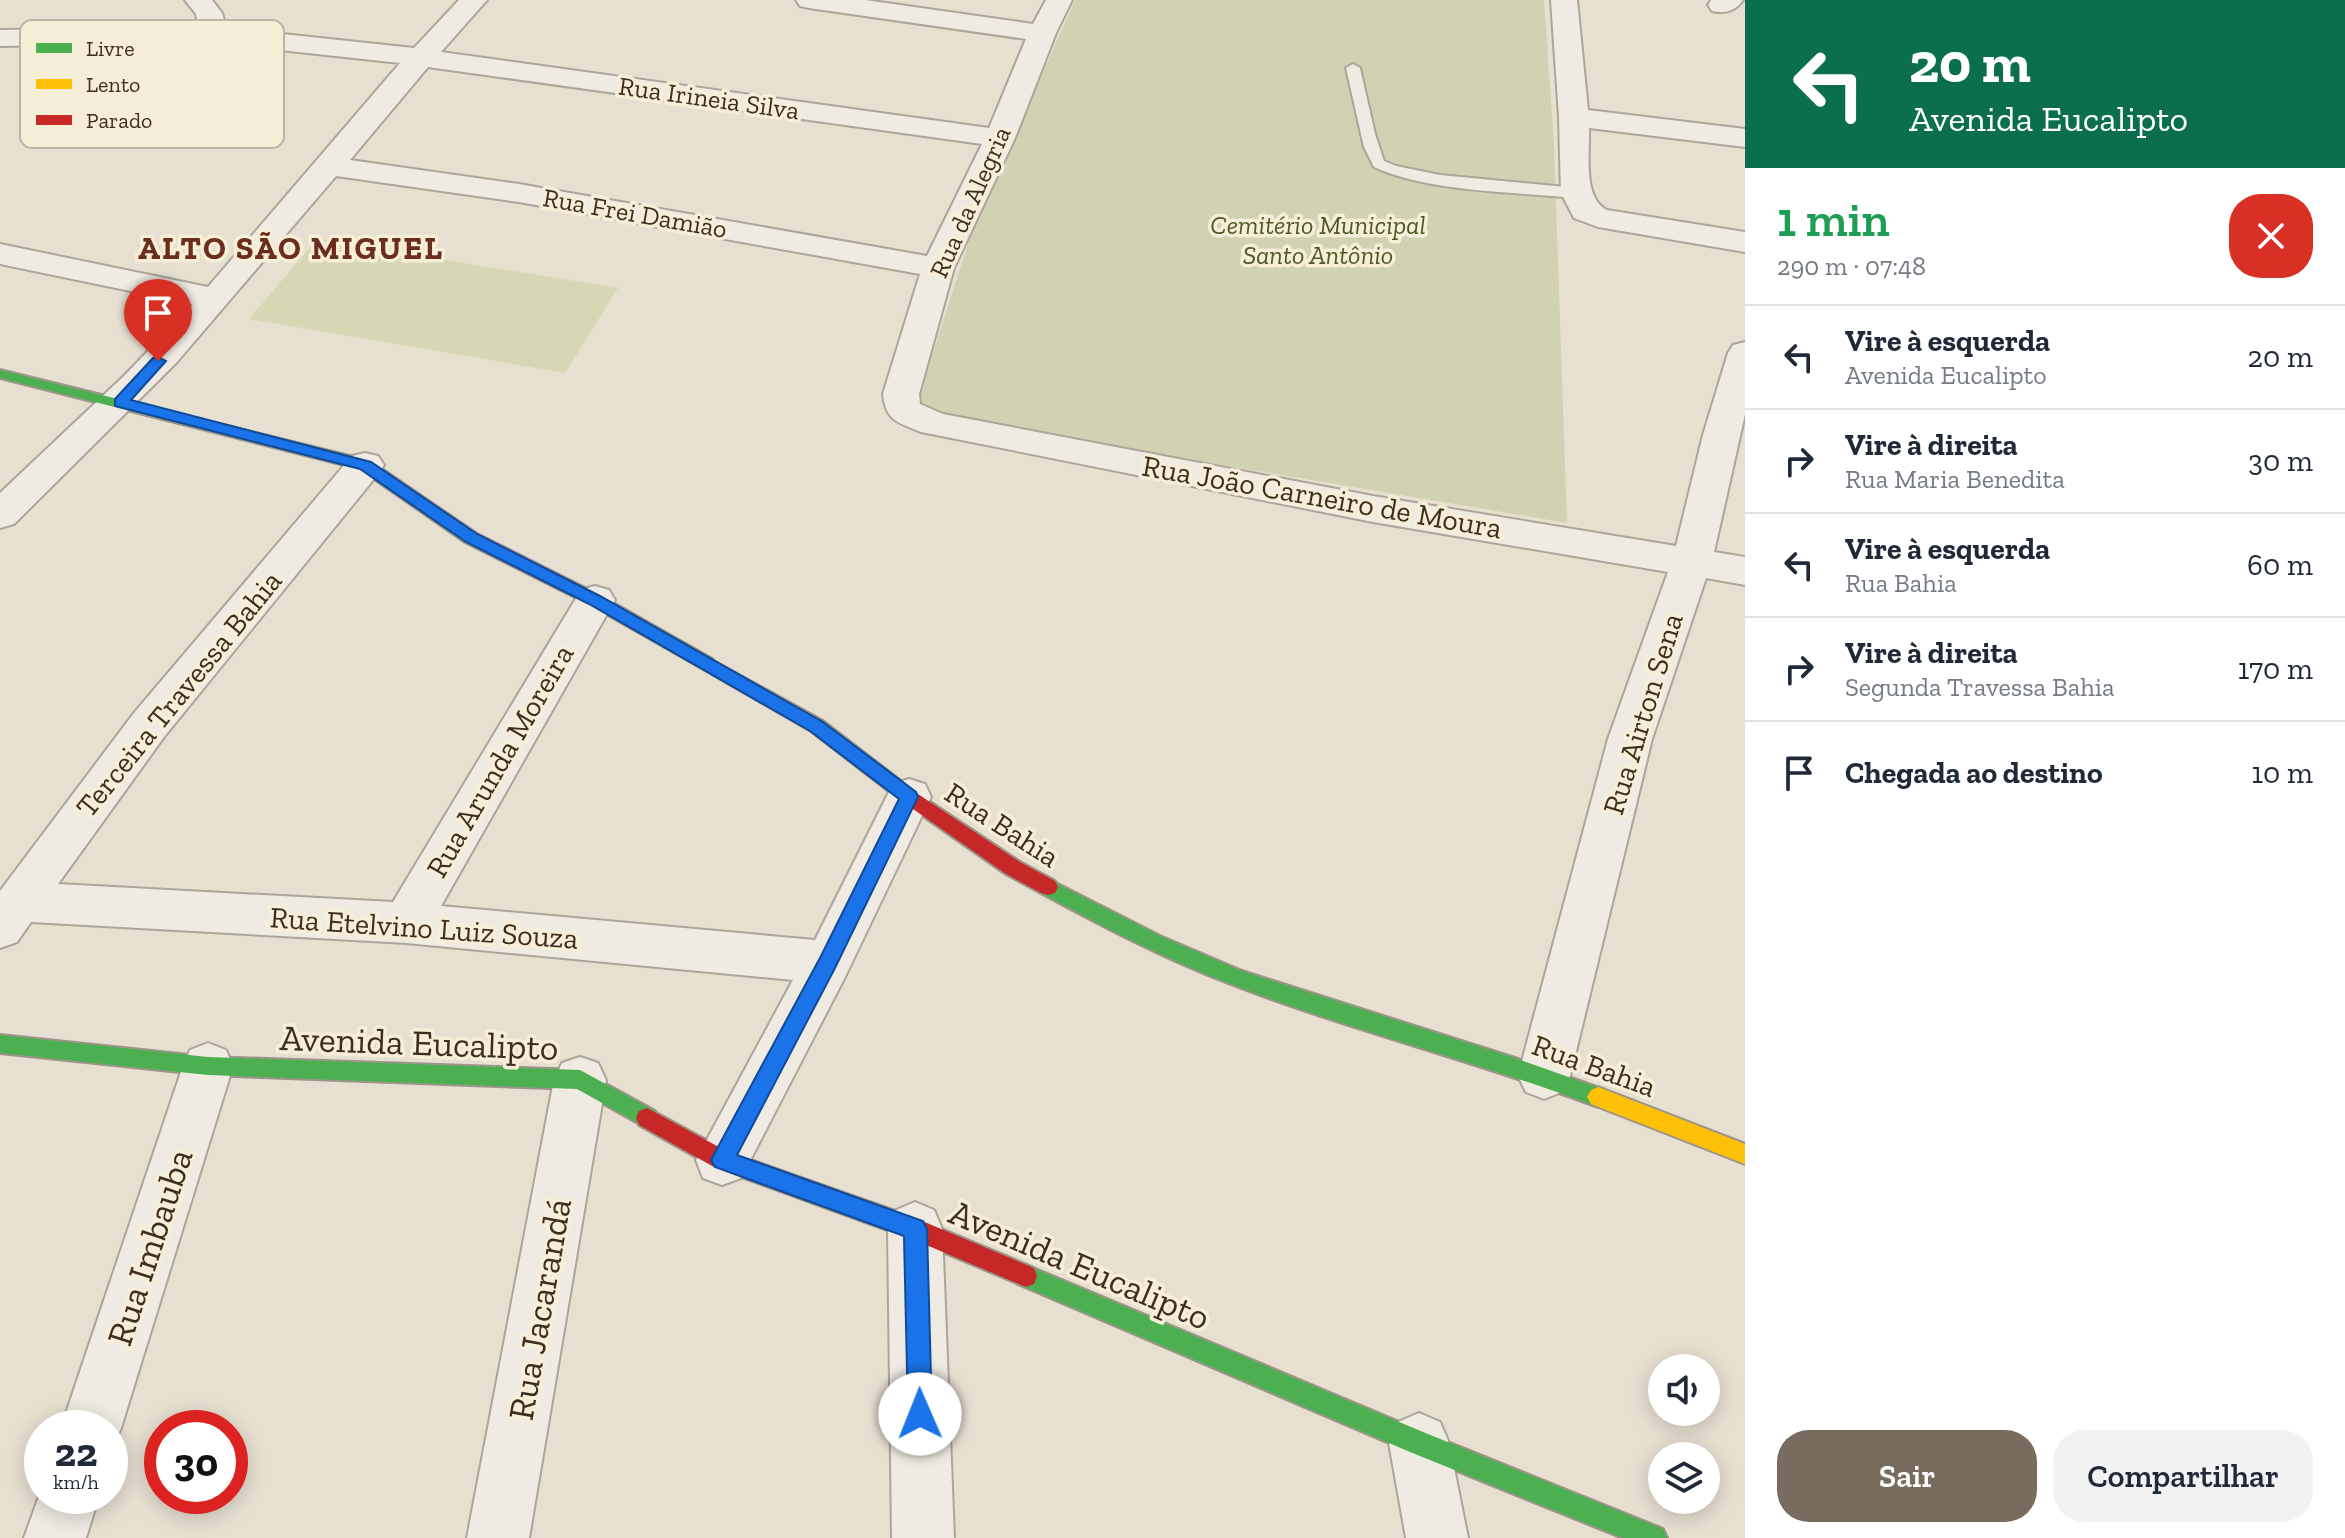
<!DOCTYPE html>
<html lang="pt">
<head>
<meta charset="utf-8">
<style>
	body { margin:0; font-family:"Zilla Slab",serif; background:#f2f2f3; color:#1f2937; height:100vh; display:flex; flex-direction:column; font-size:30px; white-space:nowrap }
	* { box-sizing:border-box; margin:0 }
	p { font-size:26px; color:#747a83 }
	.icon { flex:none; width:44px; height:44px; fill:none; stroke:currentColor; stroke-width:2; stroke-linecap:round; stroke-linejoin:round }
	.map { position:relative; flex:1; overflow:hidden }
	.side { display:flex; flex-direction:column; background:#fff; width:600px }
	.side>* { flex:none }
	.hud { background:#0b6e4f; color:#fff; overflow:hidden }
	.fabs { position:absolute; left:1648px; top:1354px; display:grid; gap:16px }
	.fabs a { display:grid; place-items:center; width:72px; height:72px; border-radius:50%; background:#fff; box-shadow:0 4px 20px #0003; font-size:40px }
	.speed { position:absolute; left:24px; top:1410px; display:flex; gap:16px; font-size:40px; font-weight:700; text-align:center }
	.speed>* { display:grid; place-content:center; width:104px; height:104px; border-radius:50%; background:#fff; box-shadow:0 4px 20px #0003; line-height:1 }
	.speed small { font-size:20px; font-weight:400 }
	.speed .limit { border:12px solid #d22; background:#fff; color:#111 }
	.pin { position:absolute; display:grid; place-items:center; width:68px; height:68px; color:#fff; margin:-82px -34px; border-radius:50% 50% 50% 0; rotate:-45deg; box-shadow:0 0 8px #0007 }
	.pin .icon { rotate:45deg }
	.me { position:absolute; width:88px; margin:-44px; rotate:359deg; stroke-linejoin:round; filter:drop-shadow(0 0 6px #0008) }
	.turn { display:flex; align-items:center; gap:28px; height:168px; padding:0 32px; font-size:36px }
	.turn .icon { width:104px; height:104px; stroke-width:2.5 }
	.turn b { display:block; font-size:56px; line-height:68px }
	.round { display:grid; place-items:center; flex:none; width:84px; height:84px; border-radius:32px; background:#f2f2f3 }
	.head { display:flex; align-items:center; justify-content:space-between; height:136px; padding:0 32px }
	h1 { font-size:48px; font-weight:600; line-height:60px; color:#1e9e55 }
	.primary-button { display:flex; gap:16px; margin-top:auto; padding:16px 32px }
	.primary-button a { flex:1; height:92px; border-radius:32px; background:#786c5e; color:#fff; font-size:32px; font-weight:600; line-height:92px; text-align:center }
	.primary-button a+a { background:#f2f2f3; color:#1f2937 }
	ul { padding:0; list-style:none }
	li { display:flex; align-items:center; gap:24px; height:104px; padding:0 32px; border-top:2px solid #e0e1e3 }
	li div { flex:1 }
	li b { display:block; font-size:30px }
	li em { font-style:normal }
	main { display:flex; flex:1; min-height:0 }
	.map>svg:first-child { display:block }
	.green { fill:#d6d7b3 }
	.cemetery { fill:#d1d1b3 }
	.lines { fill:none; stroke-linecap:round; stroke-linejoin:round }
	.lane-casing { stroke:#ada599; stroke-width:4 }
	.street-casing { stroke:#ada599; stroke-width:4 }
	.fast-casing { stroke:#9c958a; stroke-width:4 }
	.slow-casing { stroke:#9c958a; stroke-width:4 }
	.jam-casing { stroke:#9c958a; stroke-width:4 }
	.lane { fill:#efebe3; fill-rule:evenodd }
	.street { fill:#efebe3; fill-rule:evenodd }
	.fast { fill:#4caf50; fill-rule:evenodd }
	.slow { fill:#ffc107; fill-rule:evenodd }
	.jam { fill:#c62828; fill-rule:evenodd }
	.route { fill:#1a73e8; stroke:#114b97; stroke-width:2 }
	.labels { text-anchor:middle; stroke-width:7; stroke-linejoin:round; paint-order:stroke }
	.far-street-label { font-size:26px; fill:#3d2e20; stroke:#f7eed8 }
	.far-park-label { font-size:26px; font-style:italic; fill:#4d5a26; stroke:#f7eed8 }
	.street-label { font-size:30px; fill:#3d2e20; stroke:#f7eed8 }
	.far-district-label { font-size:32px; font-weight:bold; letter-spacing:2px; fill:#6b2e1e; stroke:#f7eed8 }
	.near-street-label { font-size:36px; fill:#3d2e20; stroke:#f7eed8 }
	.key { fill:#f7eed8; stroke:#bfb4a1; stroke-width:2 }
	.key-label { font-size:22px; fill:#3d2e20 }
</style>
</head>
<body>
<main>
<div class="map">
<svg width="1745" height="1538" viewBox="0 0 1745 1538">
	<rect width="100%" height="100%" fill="#e7e0d1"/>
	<path class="green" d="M317 239 618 288 565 373 249 319Z"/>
	<path class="cemetery" d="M1075 0H1544L1554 145 1567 523 913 413 972 232Z"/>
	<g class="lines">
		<defs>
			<path id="lane" d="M1353 64 1360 68 1375 134 1384 161 1396 166 1440 175 1576 188 1584 193 1576 198C1517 192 1427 192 1374 167L1364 147 1346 68Z"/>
			<path id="street" d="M185 0H212L222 13 226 28 414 48 459 0H487L441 52 989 128 1026 39 809 8 800 6 796 0H865L1033 24 1046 0H1072L1056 33 1015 138 954 268 919 394 920 404 943 414 1373 496 1676 546 1703 435 1728 353 1733 345 1745 342V414L1714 552 1745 557V585L1706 578 1652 739 1570 1076 1562 1092 1544 1099 1526 1092 1518 1076 1608 739 1668 572 1373 522 921 432C898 422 886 422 883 394L920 274 519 202 336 176 176 363 14 524 0 528V493L125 375 193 304 0 264V244L208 287 400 63 214 43 0 46V30L199 27 196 14ZM428 67 982 144 927 256 519 184 350 160Z
				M1551 0H1577L1588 110 1745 129V147L1589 128C1590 152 1582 197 1607 210L1745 232V252L1598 227 1574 218 1561 193 1559 117Z
				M1711 0H1743C1736 11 1724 14 1712 11L1708 5Z
				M365 453 378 456 384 465 378 474 164 737 58 884 393 902 581 590 595 586 609 590 615 600 441 906 815 940 893 784 909 779 925 784 931 797 845 977 741 1178 722 1185 703 1178 696 1160 793 980 406 943 31 922 17 942 0 948V891L134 713 352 456Z
				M208 1043 226 1050 233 1066 121 1428 110 1450V1428H61L183 1066 190 1050Z
				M580 1057 598 1063 606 1080 529 1538H467L554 1080 562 1063Z
				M915 1202 934 1210 942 1229 954 1538H892L888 1229 896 1210Z
				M1419 1413 1440 1422 1449 1443 1468 1538H1406L1389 1443 1398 1422Z
				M42 1488V1496H99L86 1538H24Z"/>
			<path id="fast" d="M0 370 370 461 477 534 601 596 712 659 715 663 712 667H700L589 604 465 542 360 469 0 378Z
				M1048 879 1160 936 1242 971 1515 1058 1605 1090 1609 1097 1605 1104 1598 1107C1476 1061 1349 1030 1228 983 1163 958 1102 926 1041 893L1038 887 1041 881Z
				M0 1035 208 1057 580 1070 655 1111 658 1118 655 1125 647 1128 577 1089 208 1075 0 1053Z
				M1026 1265 1423 1432 1663 1529 1667 1538H1623L1410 1452 1018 1284 1015 1276 1018 1268Z"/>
			<path id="slow" d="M1598 1087 1745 1144V1164L1591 1104 1587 1097 1591 1090Z"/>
			<path id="jam" d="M706 657 823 721 915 792 1020 862 1055 881 1058 887 1055 893 1048 895 1041 893 1006 874 903 802 811 731 700 667 697 663Z
				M647 1108 728 1152 915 1218 1034 1268 1037 1276 1034 1284 1026 1287 912 1239 714 1167 639 1125 636 1118 639 1111Z"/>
		</defs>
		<use href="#lane" class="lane-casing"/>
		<use href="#street" class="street-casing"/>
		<use href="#fast" class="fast-casing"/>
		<use href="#slow" class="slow-casing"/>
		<use href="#jam" class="jam-casing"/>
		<use href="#lane" class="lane"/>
		<use href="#street" class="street"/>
		<use href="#fast" class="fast"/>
		<use href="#slow" class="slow"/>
		<use href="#jam" class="jam"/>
	</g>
	<path class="route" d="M158 357 166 361 131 400 371 462 477 534 600 596 823 722 916 792 918 797 835 968 737 1155 923 1221 927 1229 932 1414 929 1423 920 1427 912 1423 908 1414 904 1236 715 1167 711 1160 821 956 899 799 810 731 589 604 466 542 360 469 115 406V399L153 358Z"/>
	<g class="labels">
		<g class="far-street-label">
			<text transform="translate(709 98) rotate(8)" y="9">Rua Irineia Silva</text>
			<text transform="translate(970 202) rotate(-66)" y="9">Rua da Alegria</text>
			<text transform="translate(635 213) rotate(10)" y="9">Rua Frei Damião</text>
		</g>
		<g class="far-park-label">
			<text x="1318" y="234">Cemitério Municipal<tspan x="1318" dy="30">Santo Antônio</tspan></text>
		</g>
		<g class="street-label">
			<text transform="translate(1322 497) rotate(10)" y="10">Rua João Carneiro de Moura</text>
			<text transform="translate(179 694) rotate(-51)" y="10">Terceira Travessa Bahia</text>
			<text transform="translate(1643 714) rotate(-73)" y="10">Rua Airton Sena</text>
			<text transform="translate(500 761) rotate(-60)" y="10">Rua Arunda Moreira</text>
			<text transform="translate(1002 825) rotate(33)" y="10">Rua Bahia</text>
			<text transform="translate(424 928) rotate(4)" y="10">Rua Etelvino Luiz Souza</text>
			<text transform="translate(1594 1066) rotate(20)" y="10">Rua Bahia</text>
		</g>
		<g class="far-district-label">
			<text x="291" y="259">ALTO SÃO MIGUEL</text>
		</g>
		<g class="near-street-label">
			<text transform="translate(419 1042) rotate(2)" y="13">Avenida Eucalipto</text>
			<text transform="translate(149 1247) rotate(-72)" y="13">Rua Imbauba</text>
			<text transform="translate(1080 1264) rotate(23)" y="13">Avenida Eucalipto</text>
			<text transform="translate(539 1309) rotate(-80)" y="13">Rua Jacarandá</text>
		</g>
	</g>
	<rect x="20" y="20" width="264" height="128" rx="12" class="key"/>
	<rect x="36" y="43" width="36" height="10" fill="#4caf50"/>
	<rect x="36" y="79" width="36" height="10" fill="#ffc107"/>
	<rect x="36" y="115" width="36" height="10" fill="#c62828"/>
	<g class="key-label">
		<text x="86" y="56">Livre</text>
		<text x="86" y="92">Lento</text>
		<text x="86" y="128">Parado</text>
	</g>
</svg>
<div class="fabs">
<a><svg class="icon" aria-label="sound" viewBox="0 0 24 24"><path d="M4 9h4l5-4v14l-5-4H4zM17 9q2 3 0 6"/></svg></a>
<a><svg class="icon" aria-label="layers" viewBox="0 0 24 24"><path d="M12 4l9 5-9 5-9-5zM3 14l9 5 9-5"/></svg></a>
</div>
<div class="speed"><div>22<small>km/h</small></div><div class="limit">30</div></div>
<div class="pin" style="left:158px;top:361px;background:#d93025"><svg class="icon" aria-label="arrive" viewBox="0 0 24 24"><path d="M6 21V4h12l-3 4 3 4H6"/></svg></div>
<svg class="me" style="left:920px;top:1414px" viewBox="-20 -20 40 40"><circle r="19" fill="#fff"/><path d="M0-13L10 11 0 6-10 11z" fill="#1a73e8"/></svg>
</div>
<section class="side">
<div class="hud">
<div class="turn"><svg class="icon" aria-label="left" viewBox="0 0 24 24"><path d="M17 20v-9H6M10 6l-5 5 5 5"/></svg><div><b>20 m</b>Avenida Eucalipto</div></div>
</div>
<div class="head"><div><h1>1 min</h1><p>290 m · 07:48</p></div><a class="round" style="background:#d93025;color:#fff"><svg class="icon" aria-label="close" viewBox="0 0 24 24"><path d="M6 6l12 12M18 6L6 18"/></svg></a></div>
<ul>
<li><svg class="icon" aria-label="left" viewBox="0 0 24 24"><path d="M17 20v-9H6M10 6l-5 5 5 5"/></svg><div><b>Vire à esquerda</b><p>Avenida Eucalipto</p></div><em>20 m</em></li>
<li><svg class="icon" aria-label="right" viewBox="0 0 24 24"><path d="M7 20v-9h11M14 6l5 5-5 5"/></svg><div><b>Vire à direita</b><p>Rua Maria Benedita</p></div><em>30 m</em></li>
<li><svg class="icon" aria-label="left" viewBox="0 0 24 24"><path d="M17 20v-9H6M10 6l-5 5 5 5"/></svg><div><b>Vire à esquerda</b><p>Rua Bahia</p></div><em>60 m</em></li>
<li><svg class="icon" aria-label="right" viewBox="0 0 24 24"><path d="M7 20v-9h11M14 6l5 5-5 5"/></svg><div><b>Vire à direita</b><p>Segunda Travessa Bahia</p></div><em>170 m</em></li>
<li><svg class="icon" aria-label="arrive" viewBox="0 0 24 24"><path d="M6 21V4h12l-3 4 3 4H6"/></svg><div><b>Chegada ao destino</b></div><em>10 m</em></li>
</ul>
<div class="primary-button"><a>Sair</a><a>Compartilhar</a></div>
</section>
</main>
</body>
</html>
